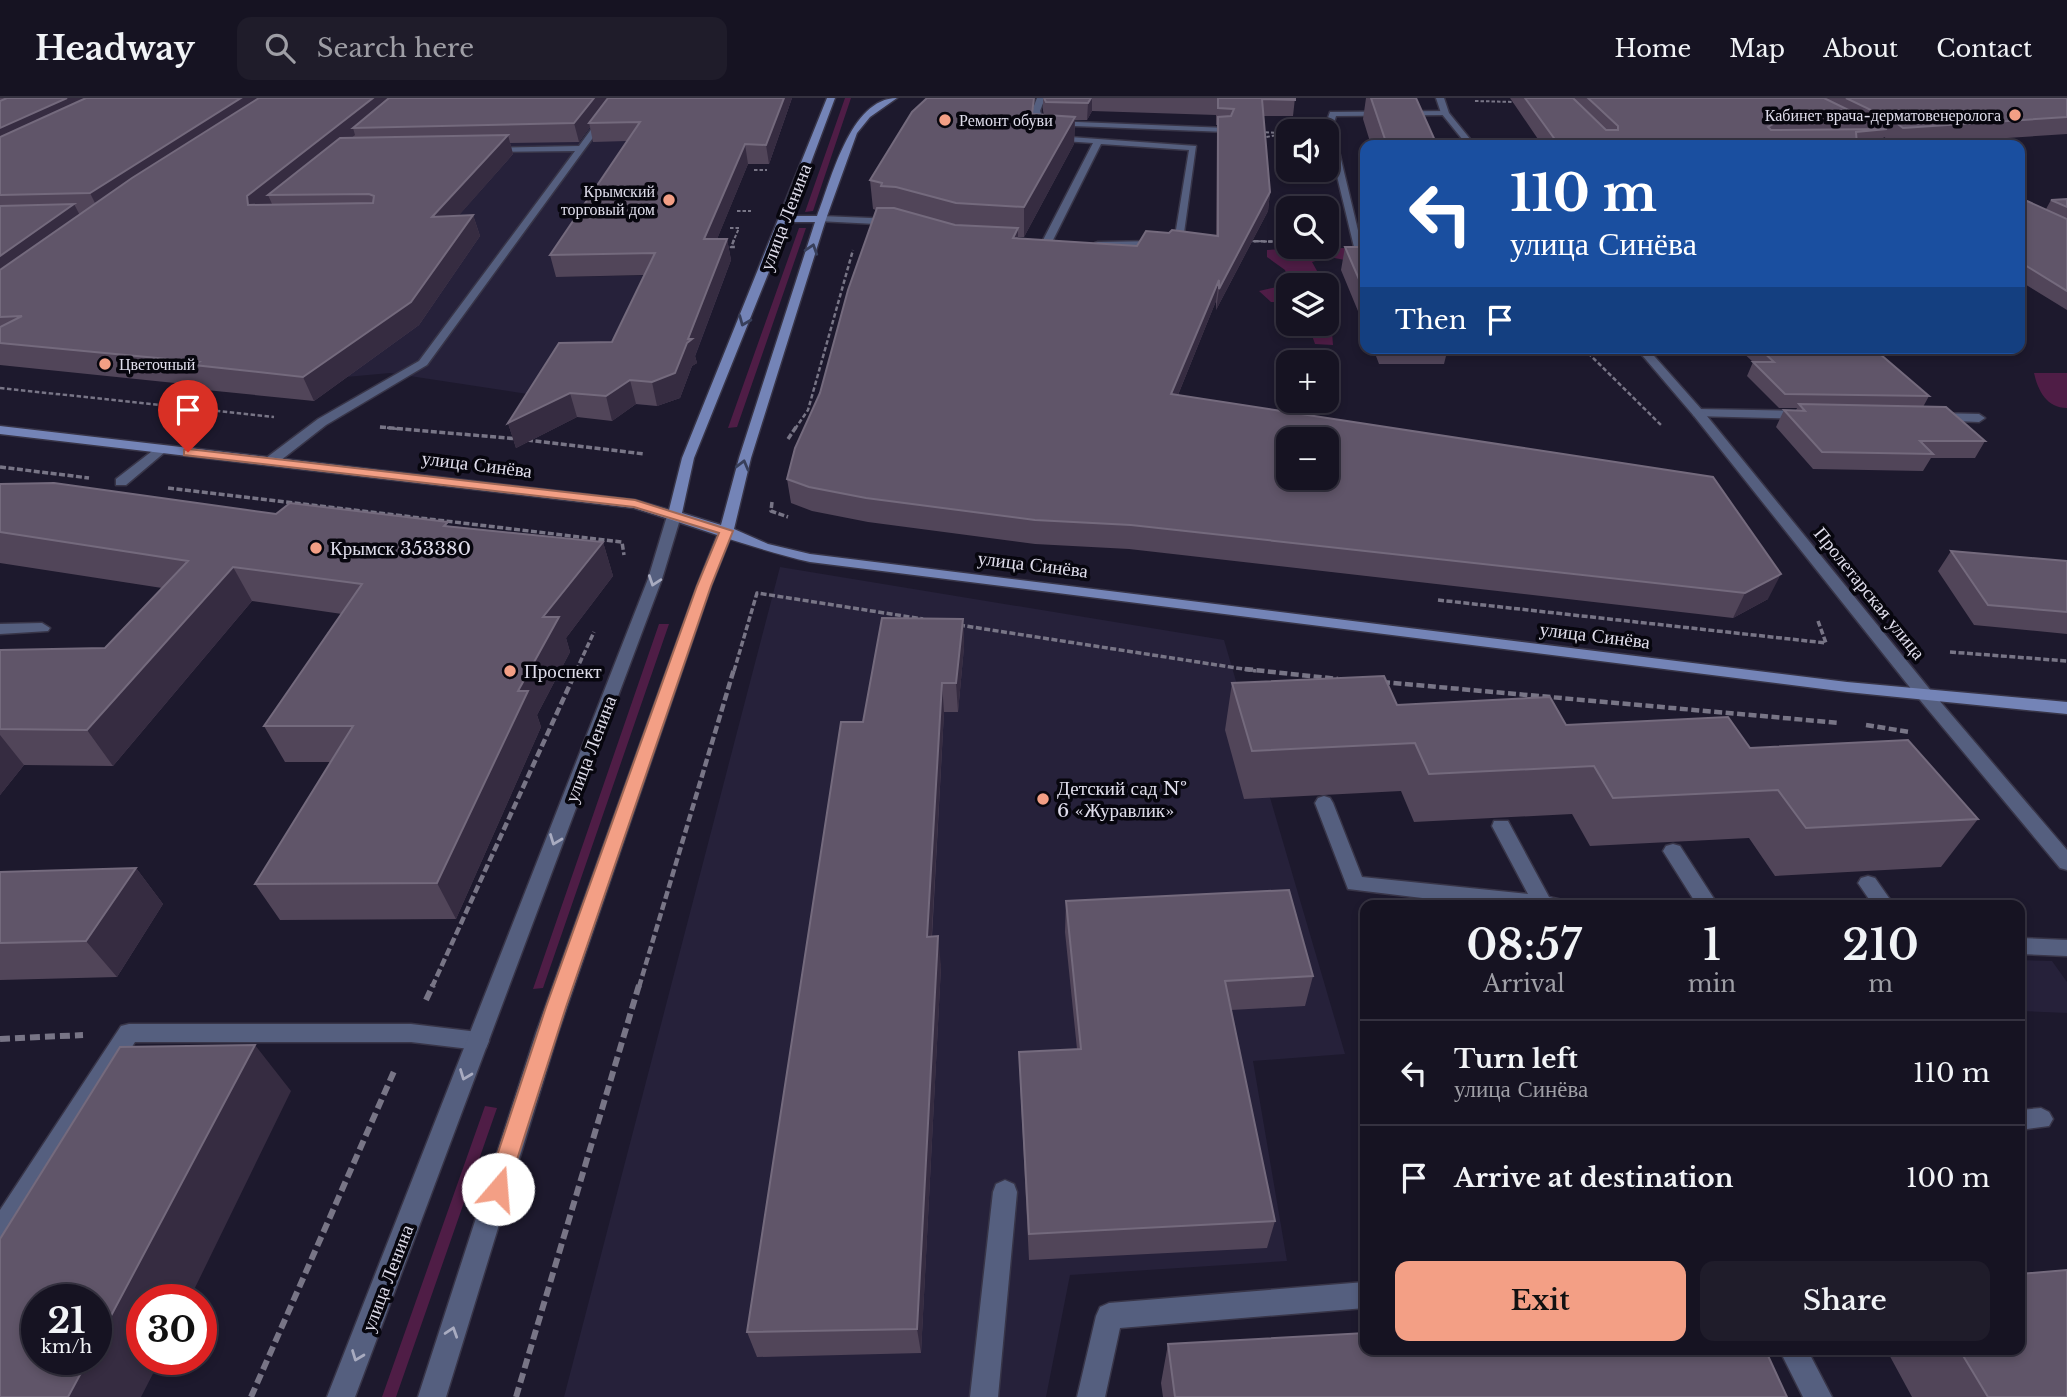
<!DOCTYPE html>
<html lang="en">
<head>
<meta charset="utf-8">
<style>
	body { margin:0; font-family:"Libre Baskerville",serif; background:#1f1c2a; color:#f1f3f6; height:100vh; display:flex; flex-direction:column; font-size:26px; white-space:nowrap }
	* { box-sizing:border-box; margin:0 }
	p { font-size:23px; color:#9e9ea5 }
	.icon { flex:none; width:38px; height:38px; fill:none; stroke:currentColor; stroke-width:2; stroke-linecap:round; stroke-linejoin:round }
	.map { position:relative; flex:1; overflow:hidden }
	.side { position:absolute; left:1360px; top:802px; width:665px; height:455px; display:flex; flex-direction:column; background:#161322; border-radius:14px; box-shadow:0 4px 10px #0003,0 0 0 2px #353240 }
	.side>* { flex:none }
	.hud { position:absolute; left:1360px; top:42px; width:665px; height:214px; border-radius:14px; box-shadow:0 4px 10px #0003,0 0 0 2px #353240; background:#1a4fa0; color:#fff; overflow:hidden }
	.tools { position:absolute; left:1276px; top:21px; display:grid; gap:14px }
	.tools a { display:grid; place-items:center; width:63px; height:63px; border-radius:14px; background:#161322; box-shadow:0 4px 10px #0003,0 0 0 2px #353240; font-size:35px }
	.speed { position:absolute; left:21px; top:1186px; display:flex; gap:14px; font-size:35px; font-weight:700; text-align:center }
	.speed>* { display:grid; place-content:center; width:91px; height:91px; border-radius:50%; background:#161322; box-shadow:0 4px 10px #0003,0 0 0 2px #353240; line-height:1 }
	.speed small { font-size:18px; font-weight:400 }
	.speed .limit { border:10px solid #d22; background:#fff; color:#111 }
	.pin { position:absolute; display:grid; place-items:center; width:60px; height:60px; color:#fff; margin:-72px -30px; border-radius:50% 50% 50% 0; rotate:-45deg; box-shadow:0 0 7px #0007 }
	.pin .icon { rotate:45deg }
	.me { position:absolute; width:77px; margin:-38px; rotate:18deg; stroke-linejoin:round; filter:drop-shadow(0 0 5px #0008) }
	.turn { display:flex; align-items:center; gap:24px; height:147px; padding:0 35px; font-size:32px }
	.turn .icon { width:91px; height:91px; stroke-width:2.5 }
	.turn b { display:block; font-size:49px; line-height:60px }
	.then { display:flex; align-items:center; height:66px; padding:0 35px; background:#0003; gap:14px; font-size:26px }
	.eta { display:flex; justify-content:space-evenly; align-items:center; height:119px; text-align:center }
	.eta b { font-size:42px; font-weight:600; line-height:49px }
	.action { display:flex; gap:14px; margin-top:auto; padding:14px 35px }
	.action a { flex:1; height:80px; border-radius:14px; background:#f39f85; color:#111; font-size:28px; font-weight:600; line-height:80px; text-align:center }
	.action a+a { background:#1f1c2a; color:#f1f3f6 }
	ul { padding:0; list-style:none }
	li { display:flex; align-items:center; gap:21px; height:105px; padding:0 35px; border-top:2px solid #353240 }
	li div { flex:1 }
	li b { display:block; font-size:26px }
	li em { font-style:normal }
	header { display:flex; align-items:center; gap:42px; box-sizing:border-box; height:98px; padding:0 35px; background:#161322; border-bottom:2px solid #353240 }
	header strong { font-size:33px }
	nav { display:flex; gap:38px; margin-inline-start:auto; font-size:24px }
	.search { width:490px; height:63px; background:#1f1c2a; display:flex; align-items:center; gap:18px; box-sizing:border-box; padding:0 24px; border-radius:14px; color:#9e9ea5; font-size:26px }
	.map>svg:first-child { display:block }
	.built { fill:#26213a }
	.green { fill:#4f1d46 }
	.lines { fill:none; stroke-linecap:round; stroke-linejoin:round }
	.lane-casing { stroke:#383548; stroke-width:3 }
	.street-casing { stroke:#383548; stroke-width:3 }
	.secondary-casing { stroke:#383548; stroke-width:3 }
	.path-far4 { stroke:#787586; stroke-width:2; stroke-dasharray:3.5 2; stroke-linecap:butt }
	.path-far3 { stroke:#787586; stroke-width:2.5; stroke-dasharray:4.5 2.5; stroke-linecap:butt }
	.path-far2 { stroke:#787586; stroke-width:3.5; stroke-dasharray:6 2.5; stroke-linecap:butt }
	.path-far1 { stroke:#787586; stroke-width:4.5; stroke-dasharray:8 3.5; stroke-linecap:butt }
	.path { stroke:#787586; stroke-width:6; stroke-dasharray:10 5; stroke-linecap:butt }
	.lane { fill:#555f7f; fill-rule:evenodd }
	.street { fill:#555f7f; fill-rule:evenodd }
	.secondary { fill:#7484b7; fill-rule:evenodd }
	.wall { fill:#514559; fill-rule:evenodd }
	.shaded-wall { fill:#362c41 }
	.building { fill:#605569; stroke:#746a7d; stroke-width:2; fill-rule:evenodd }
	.oneway { stroke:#383f5a }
	.oneway2 { stroke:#a8abc0 }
	.route { fill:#f39f85; stroke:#9e6756; stroke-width:2 }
	.poi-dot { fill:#f39f85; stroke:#07060e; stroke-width:2.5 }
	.labels { text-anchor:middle; stroke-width:7; stroke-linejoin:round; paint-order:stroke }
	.far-poi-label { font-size:16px; fill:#e0deec; stroke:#07060e; text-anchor:end }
	.street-label { font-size:19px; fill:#e0deec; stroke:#07060e }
	.poi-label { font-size:19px; fill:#e0deec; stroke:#07060e; text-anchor:start }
</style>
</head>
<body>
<header>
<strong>Headway</strong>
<div class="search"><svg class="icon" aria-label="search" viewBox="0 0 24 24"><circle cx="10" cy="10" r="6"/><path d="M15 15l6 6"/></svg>Search here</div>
<nav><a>Home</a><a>Map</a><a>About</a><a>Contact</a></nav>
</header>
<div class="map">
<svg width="2067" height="1299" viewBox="0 0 2067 1299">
	<rect width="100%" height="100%" fill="#1d192d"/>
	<path class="built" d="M59 0H792L769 66 627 67 557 179 726 176 680 300 657 308 547 299 390 275 346 279 24 247Z
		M780 469 1224 542 1345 956 1253 963 1287 1163 1070 1177 1046 1299H564Z
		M2020 862 2052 863 2067 884V915L2020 913Z"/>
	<path class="green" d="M845 0H851L813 113 805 114Z
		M799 130H806L737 329 728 330Z
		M1316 149 1365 151 1361 165 1329 159 1312 164 1325 187H1288V204H1271L1259 193 1290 186 1285 172 1267 159V152Z
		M1327 191 1329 195 1333 247 1315 246 1308 226H1326Z
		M2034 275H2067V310C2047 310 2038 293 2034 275Z
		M659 526H669L543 890 533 891Z
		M485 1008 497 1010 396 1299H382Z"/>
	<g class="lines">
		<defs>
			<path id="lane" d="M614 0H622L427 267 326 327 276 366H266V360L318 321 419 263 575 53 490 54 487 50 579 48Z
				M1037 0H1045L1040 13 1045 25 1042 37 1196 48 1183 142 1156 149H1095V145L1098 144 1156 143 1175 138 1189 52 1101 46 1051 146 1043 148 1041 146 1093 45 1034 41 1037 25 1032 13Z
				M1448 13 1445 17 1336 18 1333 28 1361 145H1365V151L1354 149 1325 28 1330 14Z
				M1052 23 1227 30 1231 32 1227 34 1049 27Z
				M821 118 895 121 900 124 895 127 818 123V119Z
				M1698 311 1806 313 1812 317 1806 321 1694 318 1692 315Z
				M1936 315 1979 316 1985 320 1979 324 1932 322V316Z
				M160 347 165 348V354L126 387H116V381Z
				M42 525 50 530 48 533 0 536V526Z
				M1324 698 1330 700 1333 705 1362 779 1528 796 1492 728 1494 723H1508L1549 799 1562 802 1565 807H1480L1348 791 1315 705 1318 700Z
				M1673 746 1680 748 1718 807H1697L1663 753 1666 748Z
				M1868 778 1875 780 1894 807H1873L1858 785 1861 780Z
				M2020 840 2067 842V858L2020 856Z
				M129 926H411L478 934 486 936 489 943 486 950 478 952 411 944H135L9 1143 0 1146V1112L121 928Z
				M2041 1010 2049 1014 2053 1021 2049 1028 2020 1032V1012Z
				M1005 1082 1014 1086 1017 1094 998 1299H970L993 1094 996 1086Z
				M1365 1184V1210L1120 1230 1105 1299H1077L1096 1218 1100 1209 1109 1205Z
				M1779 1251H1807L1832 1299H1803Z"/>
			<path id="street" d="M1436 0H1444L1449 15 1475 47H1467L1441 15Z
				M1858 31H1864L1893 47H1883L1858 35Z
				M1636 250H1647L1702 312 1932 594 2067 752V772L2060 770 1920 602 1694 318Z
				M674 414 681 418 662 481 355 1299H327L648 481 667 418Z
				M726 429 733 433 711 488 558 935 446 1299H418L536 935 697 488 719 433Z"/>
			<path id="secondary" d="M827 0H835L791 118H817C831 83 850 0 897 0L870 19 857 35 826 121 751 360 734 431 768 446 810 456 1847 584 2067 604V616L1847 594 810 464C750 450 693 428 634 410L0 336V328L635 402 669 412 682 360ZM789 124H815L739 360 721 427 682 415 694 360Z"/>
		</defs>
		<use href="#lane" class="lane-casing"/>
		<use href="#street" class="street-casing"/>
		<use href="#secondary" class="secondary-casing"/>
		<path class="path-far4" d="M1475 3 1515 4
			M1260 34 1279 35
			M1261 40 1288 35
			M754 72H767
			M737 113H751
			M730 130H739L733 144
			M1247 143 1288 144"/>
		<path class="path-far3" d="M734 142 731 149H736
			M1247 143 1288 144
			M1583 250 1662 328
			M0 290 274 319
			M380 329 398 331
			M795 331 808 312 853 152"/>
		<path class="path-far2" d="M380 329 518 341
			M788 341 796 329
			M527 342 644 356
			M0 369 89 380
			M168 390 622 444 624 457
			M772 404 771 413 788 419
			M1438 502 1826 545 1818 523
			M959 527 1256 573
			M1950 554 2067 563
			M576 573 594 534
			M734 573 757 495 923 521"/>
		<path class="path-far1" d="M1245 571 1338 581
			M1382 584 1840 625
			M1866 627 1910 634
			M432 889 577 571
			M639 889 734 571"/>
		<path class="path" d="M426 902 433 887
			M0 941 83 937
			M251 1299 395 971
			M516 1299 639 887"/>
		<use href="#lane" class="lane"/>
		<use href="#street" class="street"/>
		<use href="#secondary" class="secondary"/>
	</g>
	<path class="wall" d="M0 0H792L769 66H748L717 141H727L731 162 695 258 697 265 692 268 680 300 657 308 636 306 612 323 577 319 516 350 508 325 612 244 645 177 556 179 550 157 627 43 593 44 590 29 579 44 510 45 513 56 458 118 473 117 480 138 419 227 314 303 206 292 204 288 0 267Z
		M1043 0H1295L1293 18H1263L1270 94 1268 113 1216 212V203L1178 297 1768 501 1733 520 1129 451 1035 446 868 424 812 413 791 405 787 381 820 295 876 112 873 111 870 82 1034 16 1044 17 1043 13ZM1092 13 1216 17V27H1217L1216 137 1169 135 1137 148 1018 140V139H1024L1074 46 1075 22H1087Z
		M1366 0H1416L1437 47H1371L1363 21Z
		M1510 0H2067V36L1900 47H1895L1884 39 1880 47H1542Z
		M2067 101V212L2020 183V104L2046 111 2051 102Z
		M1345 149H1365V230L1341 172Z
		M1373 250H1448L1444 266H1379Z
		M1738 250H1934L1933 253H1877L1929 298 1923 309 1985 343 1975 360H1931L1923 373 1813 371 1776 329 1784 312H1796L1797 310H1779L1747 278 1753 264Z
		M0 386 276 416 450 428 603 444 613 478 566 540 570 554 537 617 541 629 456 821 280 822 255 786 331 664H285L264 628 342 516 252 503 113 668 24 667 0 697V552L105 550 162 490 0 465Z
		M1951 453 2067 463V536L1974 527 1938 473Z
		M963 521 964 549 958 614H944L932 839 941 868 921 1255 757 1259 747 1234 863 624Z
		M1232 585 1397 607 1750 650 1978 721 1941 769 1775 778 1749 740 1590 748 1572 716 1414 724 1401 693 1244 701 1225 632Z
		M136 770 163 806 117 879 0 882V774Z
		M1066 803 1313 878 1305 908 1231 912 1275 1123 1267 1150 1029 1162 1020 983 1019 954 1077 951 1065 834Z
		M1168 1246 1787 1299H1163L1161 1285Z
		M1886 1251H2020L2067 1299H1912Z"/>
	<path class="shaded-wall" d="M67 0H113L0 54V30Z
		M241 0H275L100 115 90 95Z
		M373 0H401L353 30 355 37 283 97H268L272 106 255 119 248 107 247 98Z
		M594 0H611L589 25 590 29 579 44 574 25Z
		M784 0H792L769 66 766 47Z
		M1091 0H1092V13L1087 22 1088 5Z
		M1075 19 1074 46 1024 139V109Z
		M508 37 513 56 439 140 432 119Z
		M745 46 748 66 708 163 704 141Z
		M1270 94 1268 113 1216 212 1219 191Z
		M74 106 85 127 0 189V158Z
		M473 117 480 138 419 227 314 303 303 279Z
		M1018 130V150L1013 140Z
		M727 141 731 162 695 258 697 265 692 268 680 300 657 308 652 284 687 245Z
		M1219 182 1216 203 1169 319 1171 296Z
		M630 282 636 306 612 323 606 298Z
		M570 295 577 319 516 350 508 325Z
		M603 444 613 478 566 540 570 554 537 617 541 629 456 821 437 785 518 593 543 519Z
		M233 469 252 503 113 668 87 632Z
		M1781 476 1768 501 1733 520 1745 495Z
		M963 521 964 549 958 614 956 585Z
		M942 585 944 614 930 868 927 839Z
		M0 637 24 667 0 697Z
		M136 770 163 806 117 879 86 843Z
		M938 838 941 868 921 1255 917 1231Z
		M255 947 291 993 189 1202H142V1262H160L141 1299H68L88 1262H96V1246Z"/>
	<path class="building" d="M7 0H67L0 30V3Z
		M86 0H241L90 95 0 97V39Z
		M259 0H373L247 98 248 107 373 105 374 98 369 96 268 97 340 40 508 37 432 119 473 117 411 204 303 279 194 267 199 264 0 245V229L22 218 0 219V172L132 80Z
		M389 0H594L574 25 353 30Z
		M608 0H784L766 47 745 46 704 141H727L688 241H692L687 245 675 275 652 284 630 282 606 298 570 295 508 325 559 245 612 244 655 155 550 157 640 24 589 25Z
		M927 0H1034L1032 16 1075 19 1024 109 956 105 896 89 881 88 882 85 870 82 912 14Z
		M1044 0H1091L1088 5 1046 4Z
		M1218 0H1295V2L1262 1 1270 94 1219 191V182L1171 296 1713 379 1781 476 1745 495 1131 427 1035 422 866 400 809 389 787 381 795 350 820 295 848 192 877 110H894L955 127 1018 130 1013 140 1137 148 1146 133 1169 135 1172 132 1218 138V19L1231 18 1234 11 1218 10ZM1288 341H1326V380H1288Z
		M1371 0H1416L1437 47H1387Z
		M1525 0H1573L1606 32H1618V28L1588 0H1824L1871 23 1775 25 1768 29 1771 32 1887 31 1856 34 1857 47H1559Z
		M1846 0H2067V19L1903 30 1894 23Z
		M2067 101V109L2051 102Z
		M2027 103 2067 121V193L2020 164V104Z
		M74 106 0 158V108Z
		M1345 149H1365V195Z
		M1759 250H1873L1929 298 1785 296 1753 264H1774Z
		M1799 306 1946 309 1985 343H1920L1933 356 1822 354 1784 312 1805 313Z
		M54 385 276 416 290 405 448 424 444 428 603 444 543 519H559L518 593H528L437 785 255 786 353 628H264L362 486 233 469 87 632 0 631V552L105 550 188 463 0 434V386Z
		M1951 453 2067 463V514L1988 507Z
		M882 520 963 521 956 585H942L927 839 938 838 917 1231 747 1234 841 624H863Z
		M1384 578 1397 607 1550 599 1566 627 1728 619 1750 650 1908 642 1978 721 1806 730 1778 692 1613 700 1594 668 1429 676 1415 645 1252 653 1232 585Z
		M136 770 86 843 0 845V774Z
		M1289 792 1313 878 1225 883 1275 1123 1029 1136 1019 954 1081 951 1066 803Z
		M255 947 96 1246V1202H37V1262H88L68 1299H0V1141L120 949Z
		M2067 1172V1299H1988L1959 1251H2020V1176Z
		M1365 1235V1251H1765L1787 1299H1175L1168 1246Z"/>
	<defs><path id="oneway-chevron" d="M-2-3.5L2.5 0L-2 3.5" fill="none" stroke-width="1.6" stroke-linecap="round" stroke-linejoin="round" transform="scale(1.75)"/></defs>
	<g class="oneway">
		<use href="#oneway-chevron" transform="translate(812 151) rotate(-72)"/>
		<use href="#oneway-chevron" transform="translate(744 223) rotate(112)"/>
		<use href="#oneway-chevron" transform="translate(743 367) rotate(-75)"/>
	</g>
	<g class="oneway2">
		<use href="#oneway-chevron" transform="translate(654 483) rotate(109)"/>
		<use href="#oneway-chevron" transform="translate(555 742) rotate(111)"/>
		<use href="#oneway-chevron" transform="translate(465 977) rotate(111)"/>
		<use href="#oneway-chevron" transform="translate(452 1234) rotate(-72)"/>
		<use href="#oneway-chevron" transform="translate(357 1258) rotate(111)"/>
	</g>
	<path class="route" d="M188 351 635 402 733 433 711 488 566 909 505 1099 498 1102 490 1099 486 1091 546 909 697 488 719 435 634 409 184 357V352Z"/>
	<g class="poi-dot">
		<circle cx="2015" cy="17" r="7"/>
		<circle cx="945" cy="22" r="7"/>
		<circle cx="669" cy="102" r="7"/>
		<circle cx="105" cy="266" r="7"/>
		<circle cx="316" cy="450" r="7"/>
		<circle cx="510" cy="573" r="7"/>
		<circle cx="1043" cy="701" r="7"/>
	</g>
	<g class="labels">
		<g class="far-poi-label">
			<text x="2001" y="23">Кабинет врача-дерматовенеролога</text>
			<text x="959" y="28" text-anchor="start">Ремонт обуви</text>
			<text x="655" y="99">Крымский<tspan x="655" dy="18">торговый дом</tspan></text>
			<text x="119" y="272" text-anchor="start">Цветочный</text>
		</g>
		<g class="street-label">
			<text transform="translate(785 119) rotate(-69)" y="7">улица Ленина</text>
			<text transform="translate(477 366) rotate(7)" y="7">улица Синёва</text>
			<text transform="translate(1033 466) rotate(7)" y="7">улица Синёва</text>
			<text transform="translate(1870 495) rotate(51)" y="7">Пролетарская улица</text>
			<text transform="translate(1595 537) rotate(7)" y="7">улица Синёва</text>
			<text transform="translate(590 651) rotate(-69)" y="7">улица Ленина</text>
			<text transform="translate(387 1180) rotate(-69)" y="7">улица Ленина</text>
		</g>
		<g class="poi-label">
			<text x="330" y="457">Крымск 353380</text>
			<text x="524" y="580">Проспект</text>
			<text x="1057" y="697">Детский сад №<tspan x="1057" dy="22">6 «Журавлик»</tspan></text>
		</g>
	</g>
</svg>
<div class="tools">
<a><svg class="icon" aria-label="sound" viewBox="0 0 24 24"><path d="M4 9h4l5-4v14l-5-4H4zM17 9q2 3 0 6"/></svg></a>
<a><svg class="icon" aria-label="search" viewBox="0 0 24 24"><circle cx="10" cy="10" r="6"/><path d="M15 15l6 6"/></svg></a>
<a><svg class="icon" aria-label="layers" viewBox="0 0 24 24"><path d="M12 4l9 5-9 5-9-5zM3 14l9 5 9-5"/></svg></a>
<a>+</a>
<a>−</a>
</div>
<div class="speed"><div>21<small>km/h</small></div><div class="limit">30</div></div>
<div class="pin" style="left:188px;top:354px;background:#d93025"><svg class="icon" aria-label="arrive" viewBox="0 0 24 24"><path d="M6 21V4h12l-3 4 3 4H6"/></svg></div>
<svg class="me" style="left:498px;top:1091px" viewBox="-20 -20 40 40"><circle r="19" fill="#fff"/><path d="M0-13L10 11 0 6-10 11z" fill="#f39f85"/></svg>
<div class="hud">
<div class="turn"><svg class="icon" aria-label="left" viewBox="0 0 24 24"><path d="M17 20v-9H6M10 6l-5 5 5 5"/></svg><div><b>110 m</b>улица Синёва</div></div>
<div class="then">Then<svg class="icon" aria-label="arrive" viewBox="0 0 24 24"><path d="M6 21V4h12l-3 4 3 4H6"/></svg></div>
</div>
<section class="side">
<div class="eta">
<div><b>08:57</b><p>Arrival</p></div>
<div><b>1</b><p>min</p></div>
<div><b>210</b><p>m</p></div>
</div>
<ul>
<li><svg class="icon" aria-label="left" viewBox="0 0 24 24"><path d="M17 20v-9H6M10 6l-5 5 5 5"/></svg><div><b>Turn left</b><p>улица Синёва</p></div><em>110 m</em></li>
<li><svg class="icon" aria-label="arrive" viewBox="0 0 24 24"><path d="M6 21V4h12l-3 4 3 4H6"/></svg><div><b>Arrive at destination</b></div><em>100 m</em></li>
</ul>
<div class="action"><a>Exit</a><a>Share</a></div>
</section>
</div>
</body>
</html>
